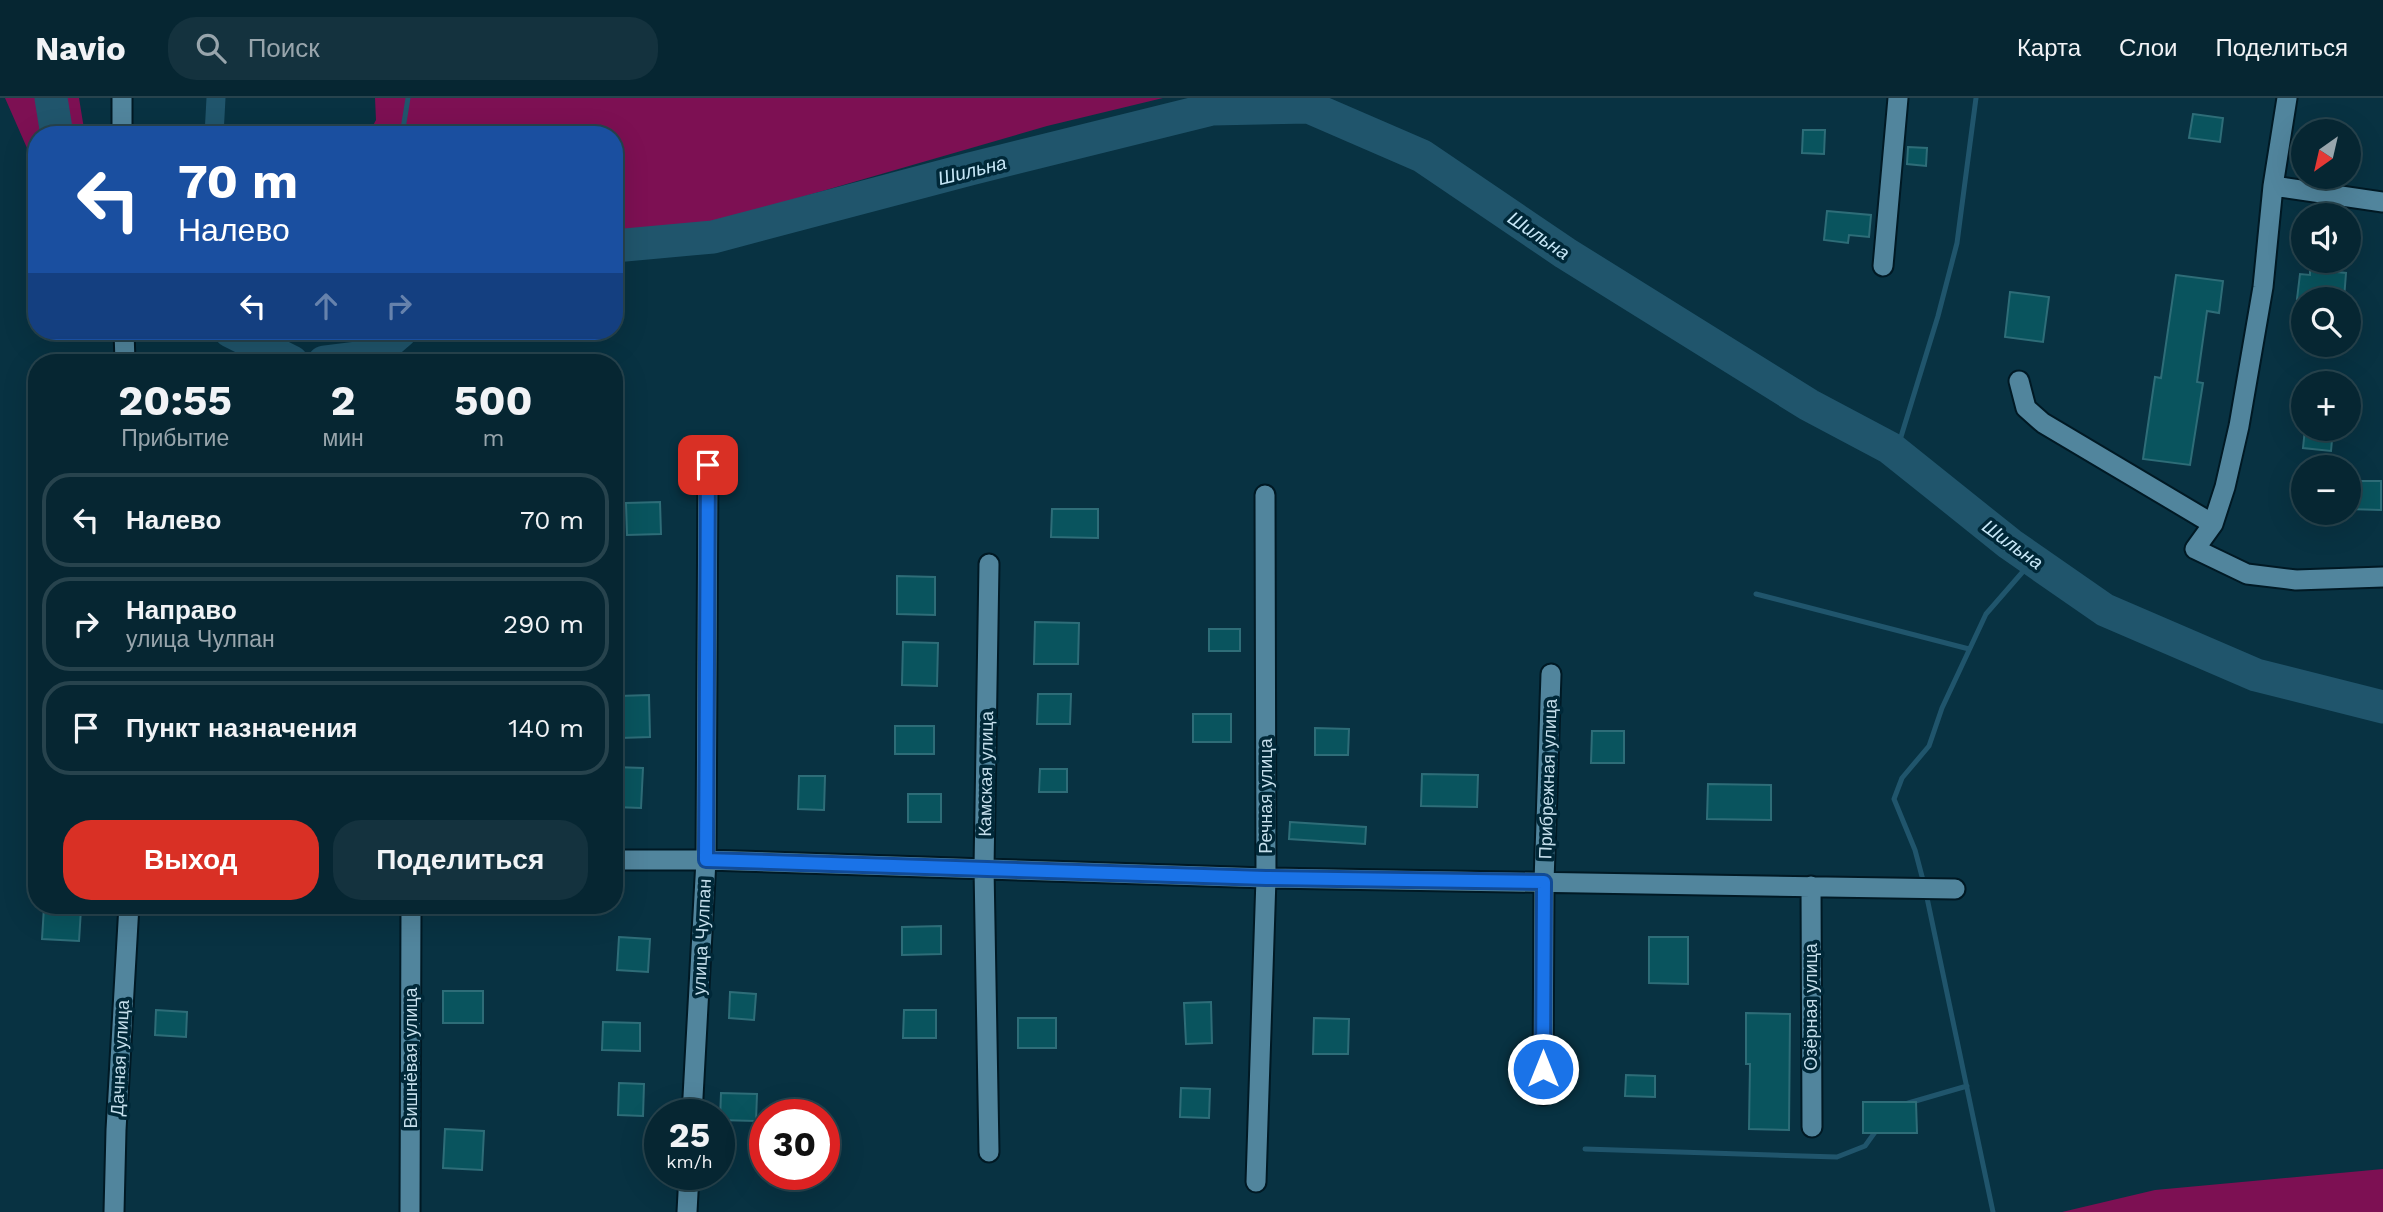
<!DOCTYPE html>
<html lang="ru">
<head>
<meta charset="utf-8">
<style>
	body { margin:0; font-family:"Work Sans",sans-serif; background:#14323e; color:#f1f3f6; height:100vh; display:flex; flex-direction:column; font-size:26px; white-space:nowrap }
	* { box-sizing:border-box; margin:0 }
	p { font-size:23px; color:#98a5ac }
	.icon { flex:none; width:38px; height:38px; fill:none; stroke:currentColor; stroke-width:2; stroke-linecap:round; stroke-linejoin:round }
	.map { position:relative; flex:1; overflow:hidden }
	.panel { position:absolute; left:28px; top:256px; width:595px; height:560px; display:flex; flex-direction:column; background:#062632; border-radius:28px; box-shadow:0 7px 28px #0002,0 0 0 2px #27434d }
	.panel>* { flex:none }
	.hud { position:absolute; left:28px; top:28px; width:595px; height:214px; border-radius:28px; box-shadow:0 7px 28px #0002,0 0 0 2px #27434d; background:#1a4fa0; color:#fff; overflow:hidden }
	.needle { width:46px; rotate:214deg }
	.tools { position:absolute; left:2291px; top:21px; display:grid; gap:14px }
	.tools a { display:grid; place-items:center; width:70px; height:70px; border-radius:50%; background:#062632; box-shadow:0 7px 28px #0002,0 0 0 2px #27434d; font-size:35px }
	.speed { position:absolute; left:644px; top:1001px; display:flex; gap:14px; font-size:35px; font-weight:700; text-align:center }
	.speed>* { display:grid; place-content:center; width:91px; height:91px; border-radius:50%; background:#062632; box-shadow:0 7px 28px #0002,0 0 0 2px #27434d; line-height:1 }
	.speed small { font-size:18px; font-weight:400 }
	.speed .limit { border:10px solid #d22; background:#fff; color:#111 }
	.pin { position:absolute; display:grid; place-items:center; width:60px; height:60px; color:#fff; margin:-30px; border-radius:14px; box-shadow:0 4px 10px #0006 }
	.me { position:absolute; width:77px; margin:-38px; rotate:0deg; stroke-linejoin:round; filter:drop-shadow(0 0 5px #0008) }
	.turn { display:flex; align-items:center; gap:24px; height:147px; padding:0 35px; font-size:32px }
	.turn .icon { width:91px; height:91px; stroke-width:2.5 }
	.turn b { display:block; font-size:49px; line-height:60px }
	.lanes { display:flex; align-items:center; height:66px; padding:0 35px; background:#0003; justify-content:center; gap:35px; direction:ltr }
	.lanes .off { opacity:.35 }
	.eta { display:flex; justify-content:space-evenly; align-items:center; height:119px; text-align:center }
	.eta b { font-size:42px; font-weight:700; line-height:49px }
	.action { display:flex; gap:14px; margin-top:auto; padding:14px 35px }
	.action a { flex:1; height:80px; border-radius:28px; background:#d93025; color:#fff; font-size:28px; font-weight:700; line-height:80px; text-align:center }
	.action a+a { background:#14323e; color:#f1f3f6 }
	ul { padding:0; list-style:none }
	li { display:flex; align-items:center; gap:21px; height:94px; margin:0 14px 10px; padding:0 21px; border:4px solid #27434d; border-radius:28px }
	li div { flex:1 }
	li b { display:block; font-size:26px }
	li em { font-style:normal }
	header { display:flex; align-items:center; gap:42px; box-sizing:border-box; height:98px; padding:0 35px; background:#062632; border-bottom:2px solid #27434d }
	header strong { font-size:33px }
	nav { display:flex; gap:38px; margin-inline-start:auto; font-size:24px }
	.search { width:490px; height:63px; background:#14323e; display:flex; align-items:center; gap:18px; box-sizing:border-box; padding:0 24px; border-radius:28px; color:#98a5ac; font-size:26px }
	.map>svg:first-child { display:block }
	.green { fill:#7d1053 }
	.lines { fill:none; stroke-linecap:round; stroke-linejoin:round }
	.stream { stroke:#20556c; stroke-width:5 }
	.canal { stroke:#20556c; stroke-width:19 }
	.river { stroke:#20556c; stroke-width:33 }
	.building { fill:#09545e; stroke:#2e6d78; stroke-width:2 }
	.minor-casing { stroke:#001924; stroke-width:23 }
	.minor { stroke:#51859d; stroke-width:19 }
	.route-casing { stroke:#114b97; stroke-width:18 }
	.route { stroke:#1a73e8; stroke-width:12 }
	.labels { text-anchor:middle; stroke-width:7; stroke-linejoin:round; paint-order:stroke }
	.street-label { font-size:18px; fill:#c4deeb; stroke:#002838 }
	.water-label { font-size:19px; font-style:italic; fill:#c7e7f7; stroke:#002838 }
</style>
</head>
<body>
<header>
<strong>Navio</strong>
<div class="search"><svg class="icon" aria-label="search" viewBox="0 0 24 24"><circle cx="10" cy="10" r="6"/><path d="M15 15l6 6"/></svg>Поиск</div>
<nav><a>Карта</a><a>Слои</a><a>Поделиться</a></nav>
</header>
<div class="map">
<svg width="2383" height="1114" viewBox="0 0 2383 1114">
	<rect width="100%" height="100%" fill="#083242"/>
	<path class="green" d="M5 0H79L85 37H37V50H27Z
		M375 0H1163L1047 28 705 127 614 137V37H368L376 22Z
		M2383 1071V1114H2062L2155 1092Z"/>
	<g class="lines">
		<path class="stream" d="M402 37 408 0
			M1896 355 1938 218 1957 145 1976 0
			M1756 496 1969 551
			M1924 786 1915 752 1894 701 1902 680 1929 648 1942 610 1986 516 2033 462
			M1926 795 1993 1114
			M1905 1006 1967 988
			M1585 1051 1837 1059 1865 1048 1878 1030"/>
		<path class="canal" d="M214 37 216 0"/>
		<path class="river" d="M51 0 57 37
			M614 148 713 139 970 71 1212 11 1309 9 1422 58 1565 155 1809 307 1890 350 2010 446 2105 512 2256 577 2383 609
			M230 233 292 264
			M324 264 372 258 401 233"/>
	</g>
	<path class="building" d="M2193 16 2223 20 2220 44 2189 40Z
		M1803 32H1825L1824 56 1802 55Z
		M1908 49 1927 50 1926 68 1907 66Z
		M1827 113 1871 117 1869 139 1849 137 1848 145 1824 142Z
		M2310 171 2346 175 2344 201H2297L2300 176 2310 177Z
		M2176 177 2223 183 2219 215 2207 213 2197 284 2203 285 2190 367 2143 361 2155 279 2161 280Z
		M2010 194 2049 199 2043 244 2005 239Z
		M2305 331H2333L2331 353 2303 350Z
		M2348 383H2381V412L2348 411Z
		M660 404 661 436 627 437 626 405Z
		M1052 411H1098V440L1051 439Z
		M897 478 935 479V517L897 516Z
		M1035 524 1079 525 1078 566H1034Z
		M1209 531H1240V553H1209Z
		M903 544 938 545 937 588 902 587Z
		M1038 596H1071L1070 626H1037Z
		M649 597 650 639 620 640 619 598Z
		M1193 616H1231V644H1193Z
		M895 628H934V656H895Z
		M1315 630 1349 631 1348 657H1315Z
		M1592 633H1624V665H1591Z
		M614 669 643 670 641 710 614 709Z
		M1040 671H1067V694H1039Z
		M1422 676 1478 677 1477 709 1421 708Z
		M799 678H825L824 712 798 711Z
		M1708 686 1771 687V722L1707 721Z
		M908 696H941V724H908Z
		M1290 724 1366 729 1365 746 1289 741Z
		M44 809 81 811 79 843 42 841Z
		M941 828V856L902 857V829Z
		M619 839 650 841 648 874 617 872Z
		M1649 839H1688V886L1649 885Z
		M443 893H483V925H443Z
		M730 894 756 896 754 922 729 920Z
		M1211 904 1212 945 1186 946 1184 905Z
		M156 912 187 914 186 939 155 937Z
		M904 912H936V940H903Z
		M1746 915 1790 916 1789 1032 1749 1031 1750 966H1746Z
		M1018 920H1056V950H1018Z
		M1314 920 1349 921 1348 956H1313Z
		M603 924 640 925V953L602 952Z
		M1626 977 1655 978V999L1625 998Z
		M619 985 644 986 643 1018 618 1017Z
		M1181 990 1210 991 1209 1020 1180 1019Z
		M721 995 757 996 756 1023 720 1022Z
		M1863 1004H1916L1917 1035H1863Z
		M445 1031 484 1033 482 1072 443 1070Z"/>
	<g class="lines">
		<defs>
			<path id="minor" d="M122 0V37
				M2287 0 2273 88 2263 189 2239 328 2225 389 2213 426 2195 451 2247 476 2296 482 2383 479
				M2273 88 2383 104
				M1883 168 1898 0
				M124 233 125 264
				M2019 283 2026 310 2043 325 2213 426
				M614 762H706L1266 780 1955 791
				M1811 788 1812 1029
				M1543 997 1544 784 1551 576
				M692 1017 706 762 708 367
				M989 1054 984 770 989 466
				M1256 1084 1266 780 1265 397
				M114 1114 116 1032 129 807
				M410 1114 411 807
				M687 1114 689 1076"/>
		</defs>
		<use href="#minor" class="minor-casing"/>
		<use href="#minor" class="minor"/>
	</g>
	<g class="lines">
		<defs>
			<path id="route" d="M708 367 706 762 1266 780 1544 784 1543 971"/>
		</defs>
		<use href="#route" class="route-casing"/>
		<use href="#route" class="route"/>
	</g>
	<g class="labels">
		<g class="street-label">
			<text transform="translate(986 676) rotate(-89)" y="6">Камская улица</text>
			<text transform="translate(1548 681) rotate(-88)" y="6">Прибрежная улица</text>
			<text transform="translate(1266 698) rotate(-90)" y="6">Речная улица</text>
			<text transform="translate(702 839) rotate(-87)" y="6">улица Чулпан</text>
			<text transform="translate(1811 909) rotate(-90)" y="6">Озёрная улица</text>
			<text transform="translate(120 960) rotate(-87)" y="6">Дачная улица</text>
			<text transform="translate(411 960) rotate(-90)" y="6">Вишнёвая улица</text>
		</g>
		<g class="water-label">
			<text transform="translate(972 72) rotate(-14)" y="7">Шильна</text>
			<text transform="translate(1539 137) rotate(34)" y="7">Шильна</text>
			<text transform="translate(2013 446) rotate(36)" y="7">Шильна</text>
		</g>
	</g>
</svg>
<div class="tools">
<a><svg class="needle" viewBox="-14 -14 28 28"><path d="M0-13l5 13h-10z" fill="#e53935"/><path d="M0 13l5-13h-10z" fill="#98a5ac"/></svg></a>
<a><svg class="icon" aria-label="sound" viewBox="0 0 24 24"><path d="M4 9h4l5-4v14l-5-4H4zM17 9q2 3 0 6"/></svg></a>
<a><svg class="icon" aria-label="search" viewBox="0 0 24 24"><circle cx="10" cy="10" r="6"/><path d="M15 15l6 6"/></svg></a>
<a>+</a>
<a>−</a>
</div>
<div class="speed"><div>25<small>km/h</small></div><div class="limit">30</div></div>
<div class="pin" style="left:708px;top:367px;background:#d93025"><svg class="icon" aria-label="arrive" viewBox="0 0 24 24"><path d="M6 21V4h12l-3 4 3 4H6"/></svg></div>
<svg class="me" style="left:1543px;top:971px" viewBox="-20 -20 40 40"><circle r="17" fill="#1a73e8" stroke="#fff" stroke-width="3"/><path d="M0-11L8 9 0 5-8 9z" fill="#fff"/></svg>
<div class="hud">
<div class="turn"><svg class="icon" aria-label="left" viewBox="0 0 24 24"><path d="M17 20v-9H6M10 6l-5 5 5 5"/></svg><div><b>70 m</b>Налево</div></div>
<div class="lanes"><svg class="icon" aria-label="left" viewBox="0 0 24 24"><path d="M17 20v-9H6M10 6l-5 5 5 5"/></svg><svg class="icon off" aria-label="ahead" viewBox="0 0 24 24"><path d="M12 20V5M6 11l6-6 6 6"/></svg><svg class="icon off" aria-label="right" viewBox="0 0 24 24"><path d="M7 20v-9h11M14 6l5 5-5 5"/></svg></div>
</div>
<section class="panel">
<div class="eta">
<div><b>20:55</b><p>Прибытие</p></div>
<div><b>2</b><p>мин</p></div>
<div><b>500</b><p>m</p></div>
</div>
<ul>
<li><svg class="icon" aria-label="left" viewBox="0 0 24 24"><path d="M17 20v-9H6M10 6l-5 5 5 5"/></svg><div><b>Налево</b></div><em>70 m</em></li>
<li><svg class="icon" aria-label="right" viewBox="0 0 24 24"><path d="M7 20v-9h11M14 6l5 5-5 5"/></svg><div><b>Направо</b><p>улица Чулпан</p></div><em>290 m</em></li>
<li><svg class="icon" aria-label="arrive" viewBox="0 0 24 24"><path d="M6 21V4h12l-3 4 3 4H6"/></svg><div><b>Пункт назначения</b></div><em>140 m</em></li>
</ul>
<div class="action"><a>Выход</a><a>Поделиться</a></div>
</section>
</div>
</body>
</html>
